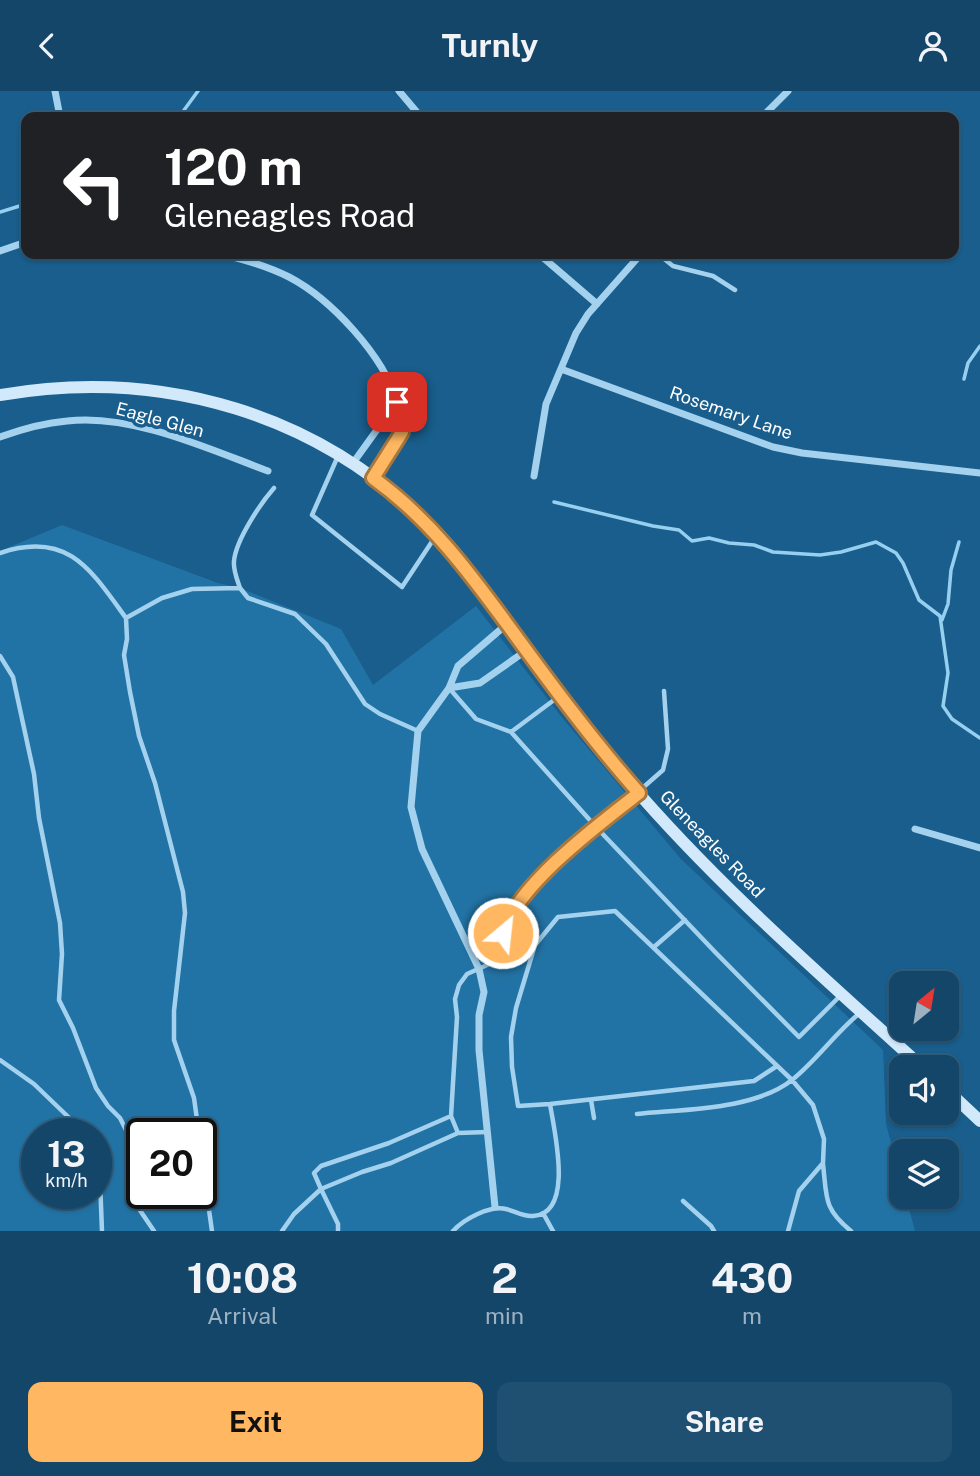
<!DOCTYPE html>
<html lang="en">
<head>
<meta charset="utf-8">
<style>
	body { margin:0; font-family:"Public Sans",sans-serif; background:#205071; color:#f1f3f6; height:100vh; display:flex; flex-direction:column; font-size:26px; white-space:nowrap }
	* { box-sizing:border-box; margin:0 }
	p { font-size:23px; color:#9db1c0 }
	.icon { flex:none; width:38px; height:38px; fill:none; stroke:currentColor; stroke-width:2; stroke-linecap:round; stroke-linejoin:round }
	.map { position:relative; height:1140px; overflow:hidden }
	.drawer { display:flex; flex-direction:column; background:#134669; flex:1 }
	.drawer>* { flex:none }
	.hud { position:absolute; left:21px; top:21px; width:938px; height:147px; border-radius:14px; box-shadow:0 2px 5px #0004,0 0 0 2px #325e7d; background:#202124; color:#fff; overflow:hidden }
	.needle { width:46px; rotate:30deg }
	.tools { position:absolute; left:889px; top:880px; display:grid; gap:14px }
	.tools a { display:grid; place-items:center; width:70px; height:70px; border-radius:14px; background:#134669; box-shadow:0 2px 5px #0004,0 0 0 2px #325e7d; font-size:35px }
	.speed { position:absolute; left:21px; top:1027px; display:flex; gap:14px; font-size:35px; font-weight:700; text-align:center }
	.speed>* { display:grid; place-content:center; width:91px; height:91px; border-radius:50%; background:#134669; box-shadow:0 2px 5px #0004,0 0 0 2px #325e7d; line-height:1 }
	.speed small { font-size:18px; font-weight:400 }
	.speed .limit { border:4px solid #111; border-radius:10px; background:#fff; color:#111 }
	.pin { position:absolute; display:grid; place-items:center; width:60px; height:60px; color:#fff; margin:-30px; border-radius:14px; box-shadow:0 4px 10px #0006 }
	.me { position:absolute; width:77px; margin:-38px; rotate:28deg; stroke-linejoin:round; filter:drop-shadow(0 0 5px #0008) }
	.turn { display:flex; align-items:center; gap:24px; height:147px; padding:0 28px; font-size:32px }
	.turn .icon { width:91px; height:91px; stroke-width:2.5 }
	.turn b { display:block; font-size:49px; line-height:60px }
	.eta { display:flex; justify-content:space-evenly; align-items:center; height:119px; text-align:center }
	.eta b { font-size:42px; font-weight:700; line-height:49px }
	.action { display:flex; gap:14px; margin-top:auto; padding:14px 28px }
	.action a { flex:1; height:80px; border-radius:14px; background:#ffb861; color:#111; font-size:28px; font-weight:700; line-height:80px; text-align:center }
	.action a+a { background:#205071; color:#f1f3f6 }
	header { display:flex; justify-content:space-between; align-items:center; height:91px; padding:0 28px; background:#134669; font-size:32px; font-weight:700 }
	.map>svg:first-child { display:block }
	.green { fill:#2273a5; fill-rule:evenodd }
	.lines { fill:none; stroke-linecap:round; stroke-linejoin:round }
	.stream { stroke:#97cff0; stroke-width:3.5 }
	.lane { stroke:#a4d2ee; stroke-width:4.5 }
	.street { stroke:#a4d2ee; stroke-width:7 }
	.secondary { stroke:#d1e9fa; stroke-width:12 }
	.route-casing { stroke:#a6783f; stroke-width:18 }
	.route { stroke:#ffb861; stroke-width:12 }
	.labels { text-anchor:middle; stroke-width:7; stroke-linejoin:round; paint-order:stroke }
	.street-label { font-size:18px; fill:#fff; stroke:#195e8c }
</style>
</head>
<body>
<header><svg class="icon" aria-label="back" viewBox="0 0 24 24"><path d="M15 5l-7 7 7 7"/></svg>Turnly<svg class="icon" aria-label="person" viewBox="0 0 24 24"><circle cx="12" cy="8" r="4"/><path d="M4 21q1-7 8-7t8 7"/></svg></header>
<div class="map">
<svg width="980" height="1140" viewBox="0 0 980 1140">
	<rect width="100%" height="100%" fill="#195e8c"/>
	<path class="green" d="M62 434 218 492 240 497 341 538 373 594 476 515 560 624 681 768 883 959 886 1033 901 1089V1106H906L915 1140H0V460ZM37 1043H96V1102H37ZM142 1043H201V1102H142Z"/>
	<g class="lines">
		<path class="stream" d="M179 26 198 0
			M0 121 26 113
			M964 288 968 272 980 255
			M554 411 653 435 679 439 692 450 709 447 729 452 754 454 773 461 820 464 841 461 876 451 896 462 903 472 919 509 940 525 948 582 943 615 952 628 980 647
			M942 529 948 513 951 479 959 451"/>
		<path class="lane" d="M658 163 673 175 713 185 735 199
			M338 365 312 424 402 496 435 446
			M0 462C68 439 91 479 126 527
			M240 497C237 488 233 479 234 470 236 449 260 413 274 397
			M0 565 13 586 16 600 34 683 39 727 60 832 62 863 59 909 73 937 96 997 108 1015 120 1027 141 1069 131 1106 154 1140
			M449 597 476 628 511 641 596 736 716 862 799 946 841 904
			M511 641 558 606
			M654 856 685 829
			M0 969 34 993 86 1043
			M591 1009 594 1027
			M550 1013 754 990 777 975
			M637 1023C684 1018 754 1019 792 989 817 969 836 941 861 921
			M451 1025 389 1052 321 1075 314 1082 321 1098 362 1081 391 1072 458 1042 487 1041
			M458 1042 451 1025 457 926 455 908 459 894 467 883 496 870 503 858 506 832 515 817 540 787 663 679 668 658 664 600
			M199 1043 194 1007 174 949V920L185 822 183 801 155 692 139 645 130 601 124 564 127 548 126 527 162 507 192 498 240 497 248 507 295 523 326 553 365 613 380 623 418 640
			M96 1056 99 1063 102 1140
			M201 1063 212 1140
			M823 1073C827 1107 823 1117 851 1140
			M683 1110 711 1135 714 1140
			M543 1122 553 1140
			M282 1140 294 1123 321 1098 338 1133V1140
			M453 1140C464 1128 490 1114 506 1118 515 1120 523 1126 533 1125 575 1123 554 1039 550 1013L518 1015 512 976 511 946 516 917 535 854 558 826 615 820 792 989 813 1014 824 1048 823 1072 799 1100 788 1140"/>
		<path class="street" d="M55 0 60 26
			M399 0 421 26
			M762 26 788 0
			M0 160 26 151
			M222 163C245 169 267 175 289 186 331 208 384 265 397 311
			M539 163 597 213
			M561 278 773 356 802 362 980 382
			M0 346C22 338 44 332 67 330 131 322 209 358 268 380
			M353 372 397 311 402 341 373 387
			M534 385 546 313 576 242 588 223 641 163
			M507 533 458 575 449 597 480 592 527 559
			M449 597 418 640 411 716 422 758 479 878 484 901 479 924V959L495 1116
			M915 738 980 757"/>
		<path class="secondary" d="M0 304C162 276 321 322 436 442 463 471 486 505 510 537 548 589 587 641 628 690 717 794 821 884 922 976
			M947 999 980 1030"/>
	</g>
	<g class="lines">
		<defs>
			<path id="route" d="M397 311 402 341 373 387C429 427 469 481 510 537 551 593 593 650 639 702 599 733 517 794 503 842"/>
		</defs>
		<use href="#route" class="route-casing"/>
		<use href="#route" class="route"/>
	</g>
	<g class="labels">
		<g class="street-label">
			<text transform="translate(731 322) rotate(19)" y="6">Rosemary Lane</text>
			<text transform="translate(160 329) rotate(15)" y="6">Eagle Glen</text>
			<text transform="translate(712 753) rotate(46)" y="6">Gleneagles Road</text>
		</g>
	</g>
</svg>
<div class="tools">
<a><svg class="needle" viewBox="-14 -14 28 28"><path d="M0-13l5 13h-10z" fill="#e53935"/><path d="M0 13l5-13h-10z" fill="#9db1c0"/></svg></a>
<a><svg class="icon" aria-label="sound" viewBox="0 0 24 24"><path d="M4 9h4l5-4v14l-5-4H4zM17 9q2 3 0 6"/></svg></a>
<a><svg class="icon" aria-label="layers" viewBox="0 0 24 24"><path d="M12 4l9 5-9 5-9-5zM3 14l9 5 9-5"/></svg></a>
</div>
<div class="speed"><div>13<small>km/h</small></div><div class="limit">20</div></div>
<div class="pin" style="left:397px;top:311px;background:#d93025"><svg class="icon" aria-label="arrive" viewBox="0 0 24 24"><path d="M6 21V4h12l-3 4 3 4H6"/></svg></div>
<svg class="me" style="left:503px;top:842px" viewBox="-20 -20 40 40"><circle r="17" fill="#ffb861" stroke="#fff" stroke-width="3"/><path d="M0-11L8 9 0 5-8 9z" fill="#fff"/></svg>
<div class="hud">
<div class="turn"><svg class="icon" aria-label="left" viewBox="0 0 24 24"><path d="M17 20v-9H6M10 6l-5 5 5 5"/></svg><div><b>120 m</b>Gleneagles Road</div></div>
</div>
</div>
<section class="drawer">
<div class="eta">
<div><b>10:08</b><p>Arrival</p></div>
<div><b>2</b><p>min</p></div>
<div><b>430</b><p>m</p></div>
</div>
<div class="action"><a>Exit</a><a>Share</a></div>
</section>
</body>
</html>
